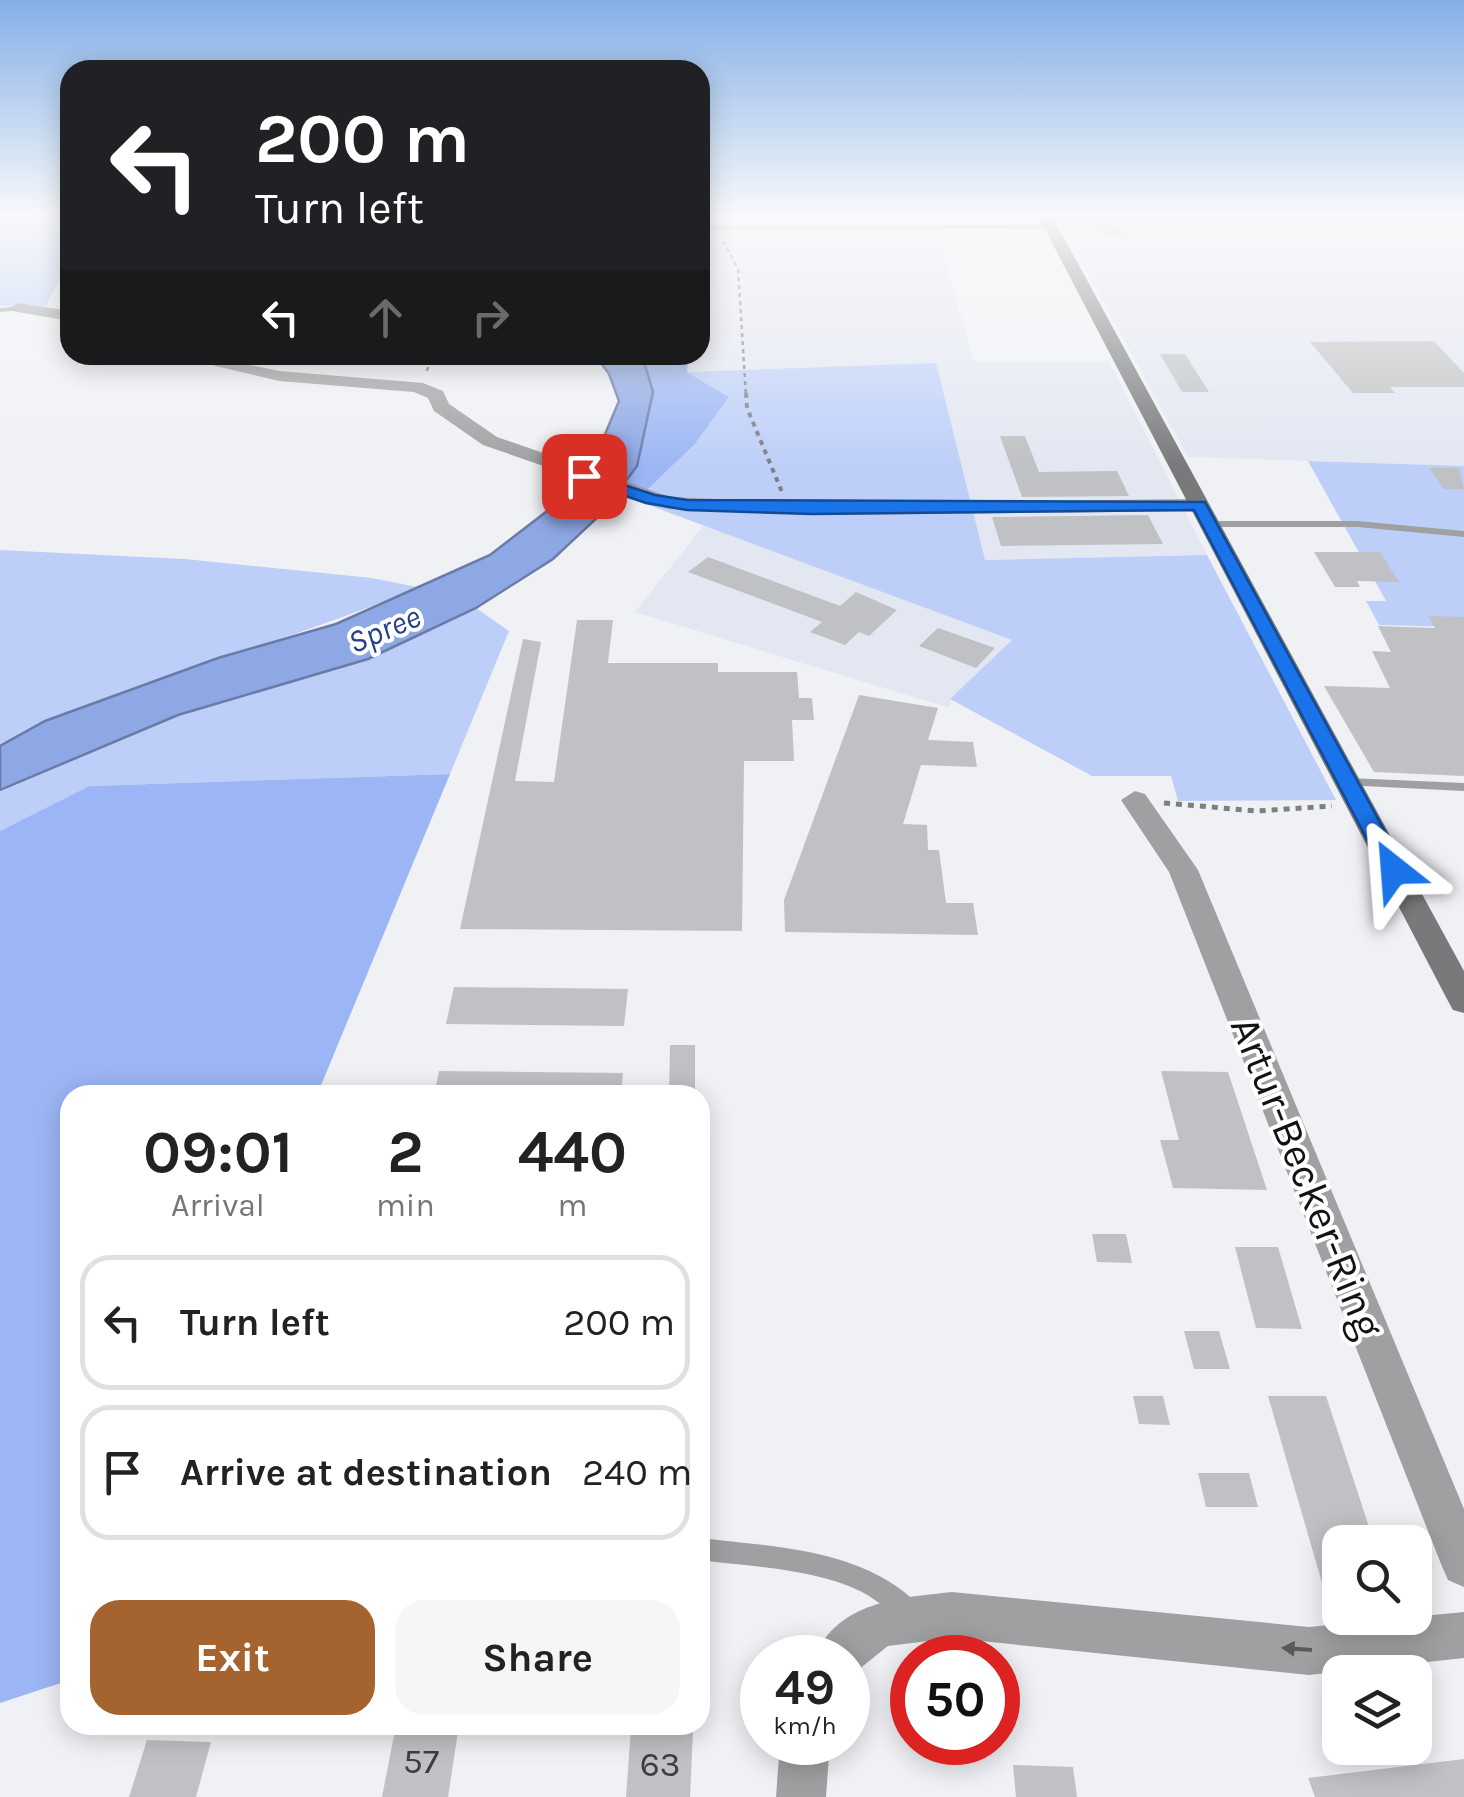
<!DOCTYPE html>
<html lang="en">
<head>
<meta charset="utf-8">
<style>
	body { margin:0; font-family:Karla,sans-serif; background:#f6f6f6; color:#222; height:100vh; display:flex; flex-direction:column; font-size:38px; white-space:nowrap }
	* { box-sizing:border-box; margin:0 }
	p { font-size:32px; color:#767676 }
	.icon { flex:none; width:55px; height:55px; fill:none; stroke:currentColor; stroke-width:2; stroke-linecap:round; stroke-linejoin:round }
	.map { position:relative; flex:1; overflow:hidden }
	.details { position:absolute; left:60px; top:1085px; width:650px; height:650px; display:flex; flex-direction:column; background:#fff; border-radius:30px; box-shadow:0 5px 25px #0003 }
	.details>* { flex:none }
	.top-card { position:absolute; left:60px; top:60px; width:650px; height:305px; border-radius:30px; box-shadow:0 5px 25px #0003; background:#202124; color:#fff; overflow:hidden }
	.fabs { position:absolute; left:1322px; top:1525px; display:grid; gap:20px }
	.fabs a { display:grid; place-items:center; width:110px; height:110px; border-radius:20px; background:#fff; box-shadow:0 5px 25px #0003; font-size:50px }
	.speed { position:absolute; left:740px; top:1635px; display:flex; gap:20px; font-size:50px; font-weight:700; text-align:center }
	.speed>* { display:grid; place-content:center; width:130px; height:130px; border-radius:50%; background:#fff; box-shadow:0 5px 25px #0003; line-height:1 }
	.speed small { font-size:25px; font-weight:400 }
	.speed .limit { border:15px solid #d22; background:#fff; color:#111 }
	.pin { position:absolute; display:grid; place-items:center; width:85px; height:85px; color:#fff; margin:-42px; border-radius:20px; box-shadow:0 5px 15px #0006 }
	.me { position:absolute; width:110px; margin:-55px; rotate:332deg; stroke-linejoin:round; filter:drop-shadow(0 0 8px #0008) }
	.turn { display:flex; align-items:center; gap:35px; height:210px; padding:0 30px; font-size:45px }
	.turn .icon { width:130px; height:130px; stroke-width:2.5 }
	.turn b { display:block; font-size:70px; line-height:85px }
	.lanes { display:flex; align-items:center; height:95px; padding:0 30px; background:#0003; justify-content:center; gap:50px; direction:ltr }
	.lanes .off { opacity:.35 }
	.eta { display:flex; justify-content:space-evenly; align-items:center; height:170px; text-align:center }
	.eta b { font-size:60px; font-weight:700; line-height:70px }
	.cta { display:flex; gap:20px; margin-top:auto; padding:20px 30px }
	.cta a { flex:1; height:115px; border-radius:30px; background:#a5632f; color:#fff; font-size:40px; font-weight:700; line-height:115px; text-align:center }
	.cta a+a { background:#f6f6f6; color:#222 }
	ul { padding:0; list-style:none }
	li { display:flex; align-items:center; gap:30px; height:135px; margin:0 20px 15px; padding:0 10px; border:5px solid #e0e0e0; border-radius:30px }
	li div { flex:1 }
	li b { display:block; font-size:38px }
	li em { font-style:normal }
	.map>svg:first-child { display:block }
	.built { fill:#e3e7f2 }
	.green { fill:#bdcff9 }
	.forest { fill:#9cb6f5 }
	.water { fill:#8ea8e5; stroke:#697ba6; stroke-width:2.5 }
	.building { fill:#bfc1c4 }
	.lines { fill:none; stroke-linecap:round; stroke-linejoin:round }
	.path-far2 { stroke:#7f7f82; stroke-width:2.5; stroke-dasharray:4 4; stroke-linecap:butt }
	.path-far1 { stroke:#7f7f82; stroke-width:4; stroke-dasharray:5 5; stroke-linecap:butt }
	.path { stroke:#7f7f82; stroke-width:5; stroke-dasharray:6 6; stroke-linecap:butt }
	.lane { fill:#9fa0a1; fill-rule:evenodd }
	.street { fill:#9fa0a1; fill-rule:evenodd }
	.secondary { fill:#78797b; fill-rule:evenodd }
	.oneway { fill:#595a5a }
	.route { fill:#1a73e8; stroke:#114b97; stroke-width:2.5 }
	.labels { text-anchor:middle; stroke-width:8; stroke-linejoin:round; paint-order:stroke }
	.far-water-label { font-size:32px; font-style:italic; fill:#274088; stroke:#fff }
	.near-number-label { font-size:35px; fill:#3e3e40 }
	.near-street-label { font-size:42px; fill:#131314; stroke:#fff }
</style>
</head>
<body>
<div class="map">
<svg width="1464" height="1797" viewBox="0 0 1464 1797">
	<rect width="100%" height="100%" fill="#f0f1f5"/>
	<path class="built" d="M1056 216H1464V466L1188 457Z
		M937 233 974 361H1109L1207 555 985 560 687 372 689 355H700L705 234Z
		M704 525 1013 640 951 699 950 708 635 612Z"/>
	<path class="green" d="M0 216H70V257L46 306H0Z
		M936 363 985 560 1207 555 1336 800 1178 801 1171 776H1092L950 699 1012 640 643 503 646 491 695 444 729 397 687 372Z
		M1308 461 1464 466V643L1457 627 1379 625 1366 601H1386Z
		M0 550 185 559 372 578 417 587C281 648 132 675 0 746Z
		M476 608 509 631 450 774 89 786 0 831V790L183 713 368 659Z"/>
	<path class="forest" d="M642 355H689L687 372 729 397 695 444 646 491 624 484 637 466 646 359Z
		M450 774 317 1095H70V1680L0 1703V831L89 786Z"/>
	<path class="water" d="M595 355H642L653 392 637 466 600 515 553 559 476 608 368 659 178 715 0 790V746L45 721 218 658 336 624 490 555 564 498 592 465 619 401 609 374Z"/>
	<path class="building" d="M1090 216H1113L1125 235H1102Z
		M1434 341 1464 373V387H1390L1395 393H1353L1310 342Z
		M1160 354H1185L1209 392H1182Z
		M1000 436H1025L1039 472 1117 471 1129 496 1022 497Z
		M1429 468H1459L1464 489H1444Z
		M1148 515 1163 544 1001 546 992 517Z
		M1314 552H1380L1399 582 1357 581 1360 587H1335Z
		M708 557 840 606 856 592 897 610 869 636 859 632 845 645 810 632 822 622 688 572Z
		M1428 616 1464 617V776L1374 772 1324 686 1390 688 1372 651 1391 652 1378 626 1435 628Z
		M577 620H613L608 663H718V672H797L799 698H812L814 720H792L794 761H744L742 931 460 929 523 639 541 642 515 781 554 782Z
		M938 628 995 648 976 668 919 646Z
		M859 695 938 708 928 740 973 742 977 767 921 765 903 824 927 825 928 850H939L946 903H973L978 935 785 932 784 900Z
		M454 987 628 989 624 1026 446 1024Z
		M670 1045H695V1095H669Z
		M439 1071 623 1073 621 1095H434Z
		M1161 1071 1228 1072 1267 1190 1173 1188 1160 1140H1179Z
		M1092 1234H1126L1132 1263 1097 1262Z
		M1235 1247H1278L1302 1329 1256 1328Z
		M1184 1331H1219L1230 1369H1194Z
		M1133 1396H1163L1170 1425 1139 1424Z
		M1268 1396H1326L1374 1542H1340V1620L1333 1621Z
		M1198 1473H1249L1258 1507H1206Z
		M396 1725H459L448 1797H382Z
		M631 1728 693 1731 690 1797H626Z
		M147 1740 211 1742 196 1797H129Z
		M1464 1759V1797H1315L1308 1778Z
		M1013 1765 1073 1767 1077 1797H1016Z"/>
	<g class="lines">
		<path class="path-far2" d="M723 241 738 269 746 396
			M427 371 431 355"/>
		<path class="path-far1" d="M746 393 747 408 782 492"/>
		<path class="path" d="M1164 803 1257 811 1332 806"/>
		<path class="lane" d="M1055 225 1052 229 700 230V226Z
			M21 306V310L0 312V308Z
			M1358 521 1464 531V537L1358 527H1210L1205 524 1210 521Z
			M1349 778 1464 783V791L1344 785 1342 782 1344 779Z
			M700 1538C767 1546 846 1548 903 1591 911 1598 919 1603 924 1613L920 1621 912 1625C893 1617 879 1600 860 1591 812 1568 752 1567 700 1560Z"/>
		<path class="street" d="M18 303 70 311V321L12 311 10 308Z
			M169 355H203L279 371 423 383 443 391 449 404 497 437 670 497 813 503 1199 499 1209 505 1199 511 813 515 668 509 483 445 434 411 428 398 414 392 279 381Z
			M1135 791 1145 794 1198 870 1464 1509V1587L1448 1580 1441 1564 1169 872 1121 800Z
			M952 1592 1309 1627 1464 1612V1658L1309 1675 952 1638 888 1646 848 1678V1658H814C838 1601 899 1598 952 1592Z
			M780 1742H830L826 1797H776Z"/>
		<path class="secondary" d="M1038 216H1052L1464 971V1013L1453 1010 1448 1001Z"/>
	</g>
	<defs><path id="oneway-solid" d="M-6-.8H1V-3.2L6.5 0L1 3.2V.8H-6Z" transform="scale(2.5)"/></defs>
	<use class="oneway" href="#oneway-solid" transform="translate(1297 1649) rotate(-176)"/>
	<linearGradient id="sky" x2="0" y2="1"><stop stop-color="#84afe7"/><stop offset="0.46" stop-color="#f8f9fa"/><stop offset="1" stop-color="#f8f9fa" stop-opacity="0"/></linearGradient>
	<rect width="1464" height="467" fill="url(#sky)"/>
	<path class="route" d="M584 472 655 495 687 500 1205 502 1406 870 1394 877 1383 870 1194 510 813 514 687 510 646 503 579 480V473Z"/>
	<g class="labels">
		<g class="far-water-label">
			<text transform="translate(384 629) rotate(-23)" y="11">Spree</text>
		</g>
		<g class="near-number-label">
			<text x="421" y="1773">57</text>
			<text x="660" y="1776">63</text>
		</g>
		<g class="near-street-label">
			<text transform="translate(1308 1177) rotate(68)" y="15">Artur-Becker-Ring</text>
		</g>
	</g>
</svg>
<div class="fabs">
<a><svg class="icon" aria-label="search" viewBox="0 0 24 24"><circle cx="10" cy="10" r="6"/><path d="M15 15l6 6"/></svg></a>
<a><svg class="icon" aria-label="layers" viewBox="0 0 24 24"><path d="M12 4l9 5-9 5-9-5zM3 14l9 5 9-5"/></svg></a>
</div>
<div class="speed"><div>49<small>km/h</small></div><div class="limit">50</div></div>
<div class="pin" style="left:584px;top:476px;background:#d93025"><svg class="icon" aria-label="arrive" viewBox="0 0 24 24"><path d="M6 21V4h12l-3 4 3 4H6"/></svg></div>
<svg class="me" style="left:1394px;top:870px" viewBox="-20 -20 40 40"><path d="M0-17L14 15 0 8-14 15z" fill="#1a73e8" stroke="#fff" stroke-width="4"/></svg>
<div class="top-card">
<div class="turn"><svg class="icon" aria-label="left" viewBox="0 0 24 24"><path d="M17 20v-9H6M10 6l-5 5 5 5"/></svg><div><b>200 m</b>Turn left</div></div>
<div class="lanes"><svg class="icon" aria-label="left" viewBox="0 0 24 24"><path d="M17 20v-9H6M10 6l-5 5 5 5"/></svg><svg class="icon off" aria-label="ahead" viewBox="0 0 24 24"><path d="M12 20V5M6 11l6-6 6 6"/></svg><svg class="icon off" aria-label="right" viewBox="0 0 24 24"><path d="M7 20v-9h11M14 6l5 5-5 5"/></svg></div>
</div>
<section class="details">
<div class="eta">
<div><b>09:01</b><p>Arrival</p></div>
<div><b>2</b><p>min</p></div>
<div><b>440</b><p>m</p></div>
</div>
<ul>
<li><svg class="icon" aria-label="left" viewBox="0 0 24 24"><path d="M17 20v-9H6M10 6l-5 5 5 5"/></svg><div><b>Turn left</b></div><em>200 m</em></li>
<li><svg class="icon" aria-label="arrive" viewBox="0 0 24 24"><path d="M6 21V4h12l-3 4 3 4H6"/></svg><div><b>Arrive at destination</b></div><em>240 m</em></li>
</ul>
<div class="cta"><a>Exit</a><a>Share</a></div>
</section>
</div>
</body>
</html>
